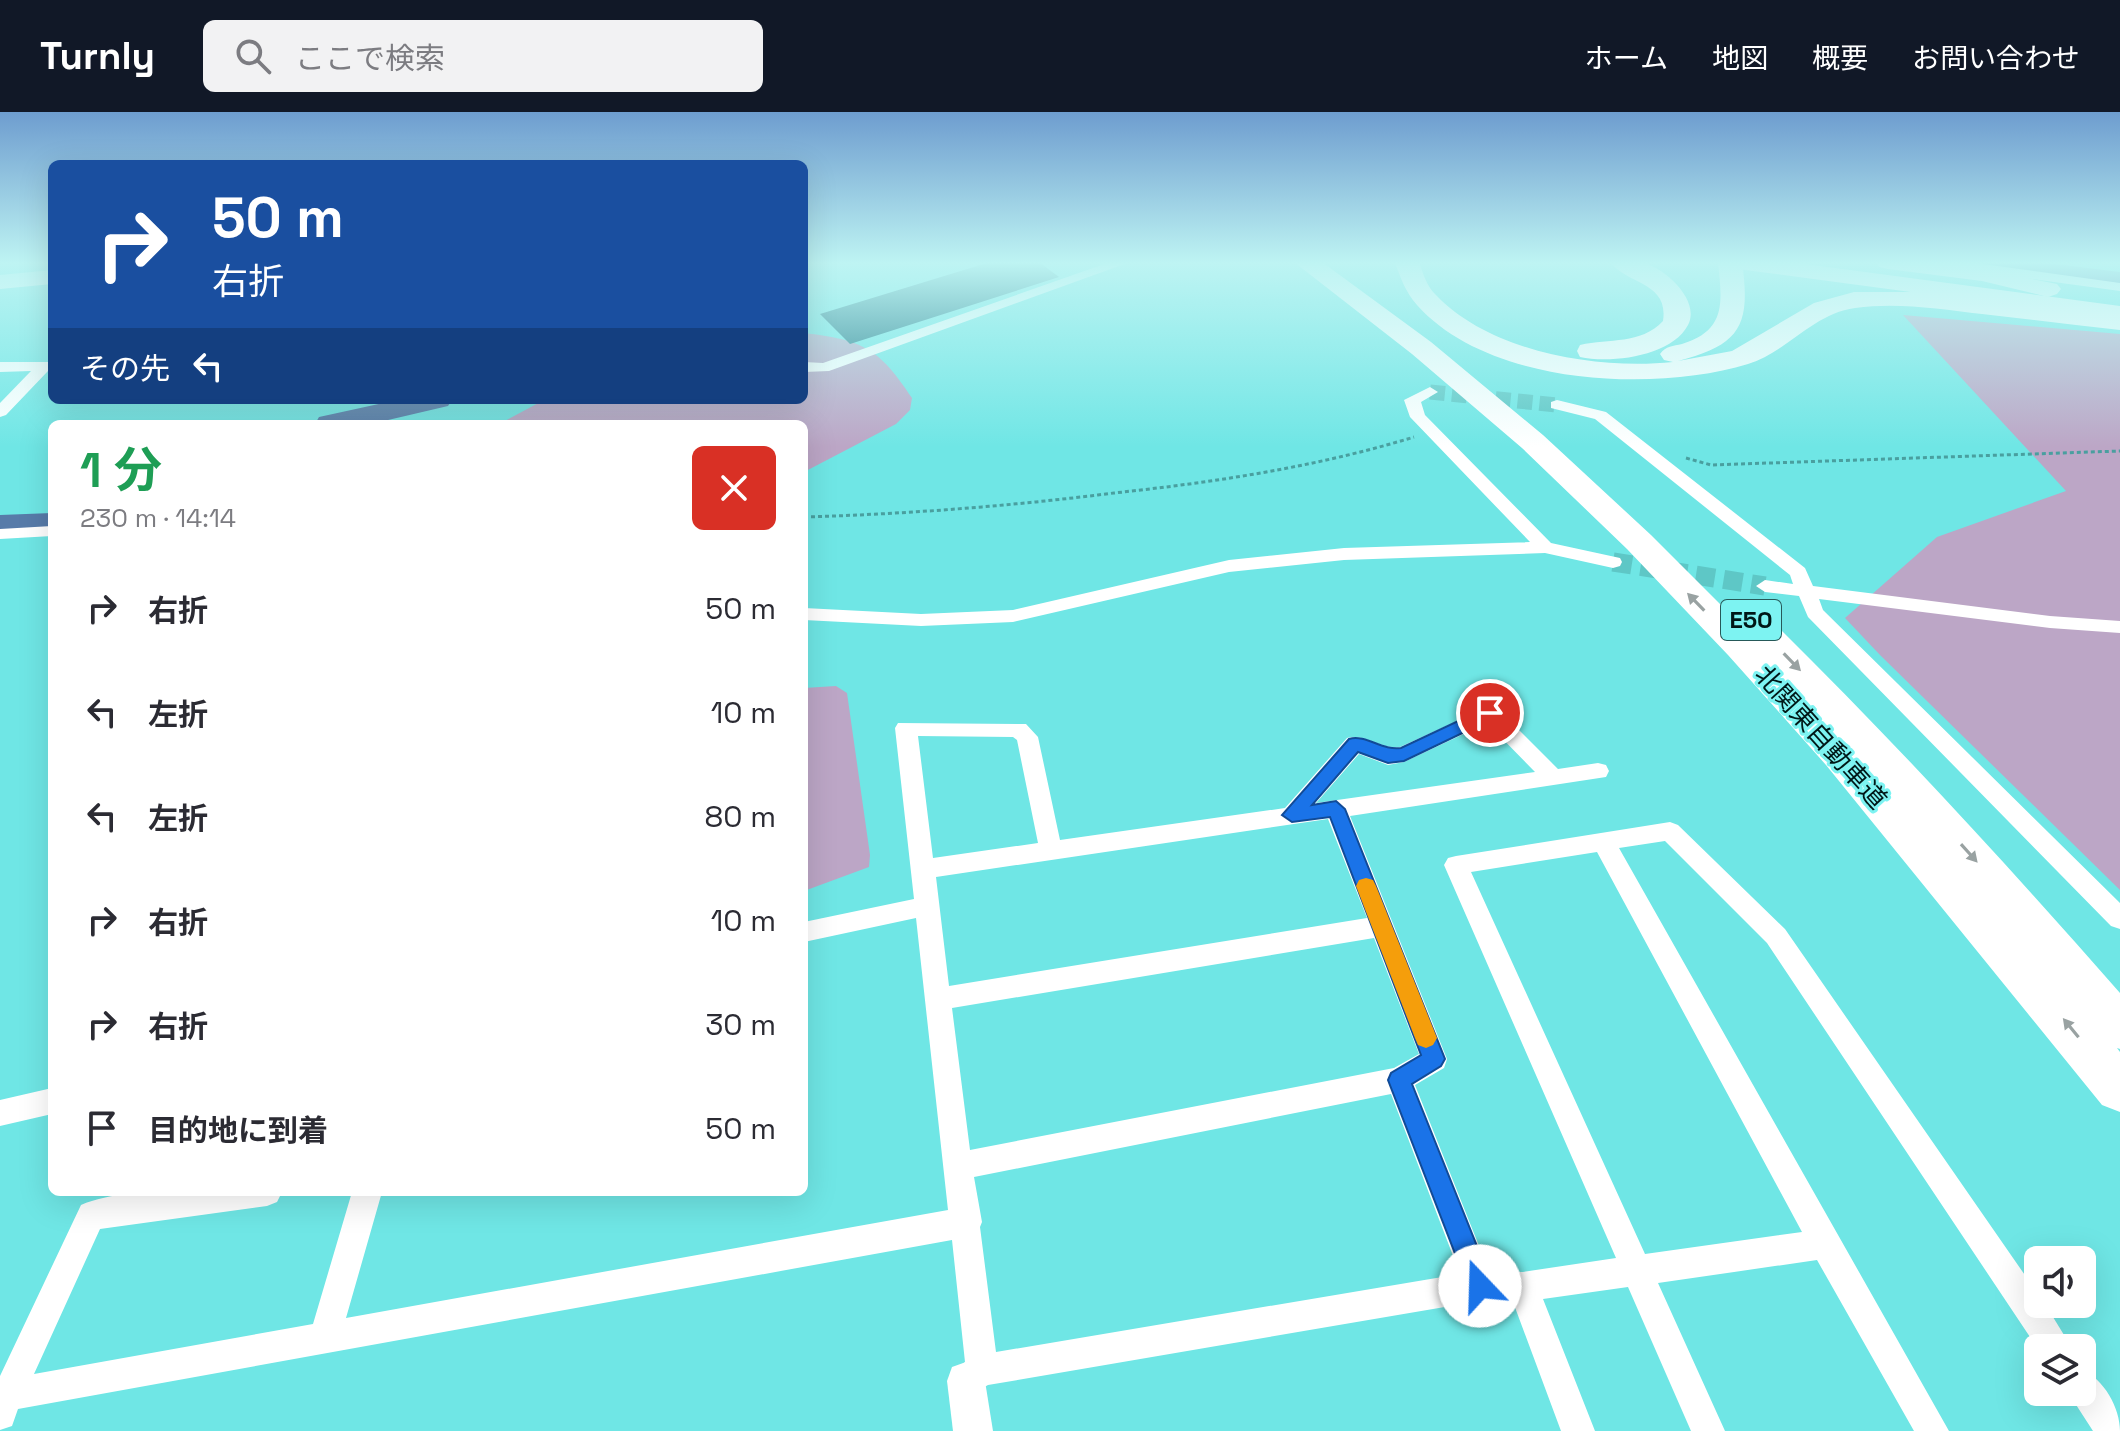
<!DOCTYPE html>
<html lang="ja">
<head>
<meta charset="utf-8">
<style>
	body { margin:0; font-family:"Space Grotesk","Noto Sans JP",sans-serif; background:#f2f2f3; color:#2b2b33; height:100vh; display:flex; flex-direction:column; font-size:30px; white-space:nowrap }
	* { box-sizing:border-box; margin:0 }
	p { font-size:26px; color:#7c7c81 }
	.icon { flex:none; width:44px; height:44px; fill:none; stroke:currentColor; stroke-width:2; stroke-linecap:round; stroke-linejoin:round }
	.map { position:relative; flex:1; overflow:hidden }
	.side { position:absolute; left:48px; top:308px; width:760px; height:776px; display:flex; flex-direction:column; background:#fff; border-radius:12px; box-shadow:0 8px 32px #0002 }
	.side>* { flex:none }
	.guide { position:absolute; left:48px; top:48px; width:760px; height:244px; border-radius:12px; box-shadow:0 8px 32px #0002; background:#1a4fa0; color:#fff; overflow:hidden }
	.fabs { position:absolute; left:2024px; top:1134px; display:grid; gap:16px }
	.fabs a { display:grid; place-items:center; width:72px; height:72px; border-radius:12px; background:#fff; box-shadow:0 8px 32px #0002; font-size:40px }
	.pin { position:absolute; display:grid; place-items:center; width:68px; height:68px; color:#fff; margin:-34px; border:4px solid #fff; border-radius:50%; box-shadow:0 2px 8px #0007 }
	.me { position:absolute; width:88px; margin:-44px; rotate:339deg; stroke-linejoin:round; filter:drop-shadow(0 0 6px #0008) }
	.turn { display:flex; align-items:center; gap:28px; height:168px; padding:0 32px; font-size:36px }
	.turn .icon { width:104px; height:104px; stroke-width:2.5 }
	.turn b { display:block; font-size:56px; line-height:68px }
	.then { display:flex; align-items:center; height:76px; padding:0 32px; background:#0003; gap:16px; font-size:30px }
	.round { display:grid; place-items:center; flex:none; width:84px; height:84px; border-radius:12px; background:#f2f2f3 }
	.head { display:flex; align-items:center; justify-content:space-between; height:136px; padding:0 32px }
	h1 { font-size:48px; font-weight:700; line-height:60px; color:#1e9e55 }
	ul { padding:0; list-style:none }
	li { display:flex; align-items:center; gap:24px; height:104px; padding:0 32px }
	li div { flex:1 }
	li b { display:block; font-size:30px }
	li em { font-style:normal }
	header { display:flex; align-items:center; gap:48px; box-sizing:border-box; height:112px; padding:0 40px; background:#111827; color:#fff }
	header strong { font-size:38px }
	nav { display:flex; gap:44px; margin-inline-start:auto; font-size:28px }
	.search { width:560px; height:72px; background:#f2f2f3; display:flex; align-items:center; gap:20px; box-sizing:border-box; padding:0 28px; border-radius:12px; color:#7c7c81; font-size:30px }
	.map>svg:first-child { display:block }
	.green { fill:#bca6c6 }
	.lines { fill:none; stroke-linecap:round; stroke-linejoin:round }
	.river { fill:#577ba9; fill-rule:evenodd }
	.building { fill:#156e7f }
	.minor-tunnel-far1 { stroke:#5ec7c6; stroke-width:15; stroke-dasharray:15 7; stroke-linecap:butt }
	.minor-tunnel { stroke:#5ec7c6; stroke-width:19; stroke-dasharray:19 9; stroke-linecap:butt }
	.path { stroke:#499f9f; stroke-width:3; stroke-dasharray:4 3; stroke-linecap:butt }
	.minor { fill:#fff; fill-rule:evenodd }
	.tertiary { fill:#fff; fill-rule:evenodd }
	.trunk { fill:#fff; fill-rule:evenodd }
	.motorway { fill:#fff; fill-rule:evenodd }
	.oneway { fill:#99a2a2 }
	.route { fill:#1a73e8; stroke:#114b97; stroke-width:2 }
	.slow { fill:#f59e0b }
	.labels { text-anchor:middle; stroke-width:6; stroke-linejoin:round; paint-order:stroke }
	.shield { fill:#7df3f2; stroke:#265959; stroke-width:2 }
	.shield-label { font-size:24px; font-weight:bold; fill:#001717 }
	.street-label { font-size:26px; fill:#001717; stroke:#7df3f2 }
</style>
</head>
<body>
<header>
<strong>Turnly</strong>
<div class="search"><svg class="icon" aria-label="search" viewBox="0 0 24 24"><circle cx="10" cy="10" r="6"/><path d="M15 15l6 6"/></svg>ここで検索</div>
<nav><a>ホーム</a><a>地図</a><a>概要</a><a>お問い合わせ</a></nav>
</header>
<div class="map">
<svg width="2120" height="1319" viewBox="0 0 2120 1319">
	<rect width="100%" height="100%" fill="#6fe6e5"/>
	<path class="green" d="M1903 203 2120 222V778L1880 543 1845 506 1937 425 2066 379Z
		M804 221C863 228 879 236 912 286L910 298 896 312 804 360V312L501 311 544 288H804Z
		M836 574 847 581 870 743 869 755 804 779V576Z"/>
	<g class="lines">
		<path class="river" d="M1961 150H2039L2120 160V176L1973 158 1964 155Z
			M397 288H452L448 294 371 312H315L319 305Z
			M52 401V421L0 423V403Z"/>
	</g>
	<path class="building" d="M990 150H1039L1059 165 850 232 820 202Z"/>
	<g class="lines">
		<path class="minor-tunnel-far1" d="M1430 280 1557 293"/>
		<path class="minor-tunnel" d="M1613 450 1765 474"/>
		<path class="path" d="M1686 346 1711 353 2120 339
			M804 405C908 402 1011 394 1114 381 1216 370 1316 355 1414 325"/>
		<path class="minor" d="M1110 150H1130L829 259 804 260V250L823 251Z
			M1968 150 2120 171V179L1943 155 1936 151Z
			M0 250H52V258L48 259 6 303 0 305V291L31 259 0 260Z
			M1430 275 1438 280 1421 290 1425 303 1551 431 1620 446 1622 450 1620 454 1613 456 1545 441 1344 448 1229 460 1013 510 921 514 804 508V496L921 502 1013 498 1229 448 1344 436 1530 430 1410 305 1404 288Z
			M1557 288 1606 300 1805 456 1813 474 2050 504 2120 509V521L2050 516 1819 487 1823 498 2120 791V817L2111 814 1808 505 1799 484 1765 480 1756 474 1765 468 1793 472 1790 463 1595 307 1551 296V290Z
			M52 414V424L0 427V417Z
			M1490 594 1497 596 1558 657 1598 651 1606 653 1609 659 1606 665 1350 704 1447 947 1444 956 1415 973 1489 1159 1523 1160 1616 1146 1444 753 1448 746 1456 744 1670 710 1678 713 1785 817 2038 1182V1192H2045L2072 1236 2038 1237 1767 831 1665 729 1619 736 1949 1319H1914L1817 1148 1658 1171 1725 1319H1691L1628 1175 1543 1187 1595 1319H1561L1513 1190 1480 1189 988 1273 966 1285 955 1280 950 1269 955 1258 965 1250 952 1128 18 1297 12 1314 0 1318V1264L81 1093C129 1072 227 1080 282 1080L277 1090 267 1094 100 1117 34 1262 313 1212 352 1080H382L346 1206 948 1098 916 806 804 830V810L914 787 895 616 898 611 1026 612 1038 625 1060 728 1285 696 1347 626C1365 621 1381 638 1400 635ZM1487 611 1535 660 1316 691 1359 642 1388 653 1404 650ZM918 624 1013 625 1017 628 1038 731 933 746ZM1328 707 1367 806 949 874 936 765ZM1597 740 1802 1120 1645 1142 1471 760ZM1374 826 1419 942 1394 956 970 1038 952 896ZM1391 982 1460 1162 996 1240 980 1115 982 1110 974 1065Z
			M52 976V1002L0 1014V988Z
			M2082 1258C2104 1267 2120 1296 2120 1319H2093L2071 1285 2068 1280H2082Z"/>
		<path class="tertiary" d="M966 1250 980 1255 985 1269 993 1319H953L947 1269 952 1255Z"/>
		<path class="trunk" d="M1727 150H1790L2120 194V208L1738 157Z
			M52 158V172L0 177V163Z"/>
		<path class="motorway" d="M1294 150H1322L1431 230 1543 323 1651 423 1741 513 1744 507 1757 503 1770 507C1892 627 2007 752 2120 881V937L2117 936 2120 940V1000L2102 993 1826 653 1728 543 1627 437 1522 336 1412 242Z
			M1395 150H1419C1423 161 1427 175 1436 183 1490 240 1597 258 1673 250L1664 248 1660 242C1666 234 1673 234 1682 232 1727 218 1722 190 1718 150H1742C1751 213 1741 233 1678 249L1732 239 1814 191 1854 180H1920L2120 202V218C2074 213 2028 207 1982 202 1940 197 1897 190 1855 196 1814 201 1787 240 1748 252 1653 281 1488 273 1417 193 1406 181 1400 165 1395 150Z
			M1610 150C1620 150 1632 149 1641 150 1664 155 1701 188 1688 213 1672 244 1611 252 1580 245L1577 239 1580 233C1610 226 1640 233 1663 209 1669 170 1628 173 1610 150Z
			M1876 150H1948L2057 172 2061 177 2057 182 2048 185 1982 169 1888 157 1879 155Z"/>
	</g>
	<defs><path id="oneway-solid" d="M-6-.8H1V-3.2L6.5 0L1 3.2V.8H-6Z" transform="scale(2)"/></defs>
	<g class="oneway">
		<use href="#oneway-solid" transform="translate(1696 490) rotate(-134)"/>
		<use href="#oneway-solid" transform="translate(1792 550) rotate(46)"/>
		<use href="#oneway-solid" transform="translate(1969 741) rotate(48)"/>
		<use href="#oneway-solid" transform="translate(2071 916) rotate(-129)"/>
	</g>
	<linearGradient id="sky" x2="0" y2="1"><stop stop-color="#6e9dcf"/><stop offset="0.45" stop-color="#bef4f3"/><stop offset="1" stop-color="#bef4f3" stop-opacity="0"/></linearGradient>
	<rect width="2120" height="335" fill="url(#sky)"/>
	<path class="route" d="M1490 594 1496 596 1498 601 1496 605 1404 649 1388 651 1358 640 1312 693 1336 689 1345 697 1445 947 1441 954 1412 972 1493 1174 1489 1183 1480 1187 1471 1183 1388 968 1391 961 1421 943 1330 705 1292 710 1282 703 1349 627C1366 622 1382 639 1401 636Z"/>
	<path class="slow" d="M1366 766 1373 768 1376 774 1437 926 1433 933 1426 936 1418 933 1415 926 1356 774 1359 768Z"/>
	<g class="labels">
		<rect class="shield" x="1721" y="488" width="60" height="40" rx="6"/>
		<g class="shield-label">
			<text x="1751" y="516">E50</text>
		</g>
		<g class="street-label">
			<text transform="translate(1821 625) rotate(48)" y="9">北関東自動車道</text>
		</g>
	</g>
</svg>
<div class="fabs">
<a><svg class="icon" aria-label="sound" viewBox="0 0 24 24"><path d="M4 9h4l5-4v14l-5-4H4zM17 9q2 3 0 6"/></svg></a>
<a><svg class="icon" aria-label="layers" viewBox="0 0 24 24"><path d="M12 4l9 5-9 5-9-5zM3 14l9 5 9-5"/></svg></a>
</div>
<div class="pin" style="left:1490px;top:601px;background:#d93025"><svg class="icon" aria-label="arrive" viewBox="0 0 24 24"><path d="M6 21V4h12l-3 4 3 4H6"/></svg></div>
<svg class="me" style="left:1480px;top:1174px" viewBox="-20 -20 40 40"><circle r="19" fill="#fff"/><path d="M0-13L10 11 0 6-10 11z" fill="#1a73e8"/></svg>
<div class="guide">
<div class="turn"><svg class="icon" aria-label="right" viewBox="0 0 24 24"><path d="M7 20v-9h11M14 6l5 5-5 5"/></svg><div><b>50 m</b>右折</div></div>
<div class="then">その先<svg class="icon" aria-label="left" viewBox="0 0 24 24"><path d="M17 20v-9H6M10 6l-5 5 5 5"/></svg></div>
</div>
<section class="side">
<div class="head"><div><h1>1 分</h1><p>230 m · 14:14</p></div><a class="round" style="background:#d93025;color:#fff"><svg class="icon" aria-label="close" viewBox="0 0 24 24"><path d="M6 6l12 12M18 6L6 18"/></svg></a></div>
<ul>
<li><svg class="icon" aria-label="right" viewBox="0 0 24 24"><path d="M7 20v-9h11M14 6l5 5-5 5"/></svg><div><b>右折</b></div><em>50 m</em></li>
<li><svg class="icon" aria-label="left" viewBox="0 0 24 24"><path d="M17 20v-9H6M10 6l-5 5 5 5"/></svg><div><b>左折</b></div><em>10 m</em></li>
<li><svg class="icon" aria-label="left" viewBox="0 0 24 24"><path d="M17 20v-9H6M10 6l-5 5 5 5"/></svg><div><b>左折</b></div><em>80 m</em></li>
<li><svg class="icon" aria-label="right" viewBox="0 0 24 24"><path d="M7 20v-9h11M14 6l5 5-5 5"/></svg><div><b>右折</b></div><em>10 m</em></li>
<li><svg class="icon" aria-label="right" viewBox="0 0 24 24"><path d="M7 20v-9h11M14 6l5 5-5 5"/></svg><div><b>右折</b></div><em>30 m</em></li>
<li><svg class="icon" aria-label="arrive" viewBox="0 0 24 24"><path d="M6 21V4h12l-3 4 3 4H6"/></svg><div><b>目的地に到着</b></div><em>50 m</em></li>
</ul>
</section>
</div>
</body>
</html>
